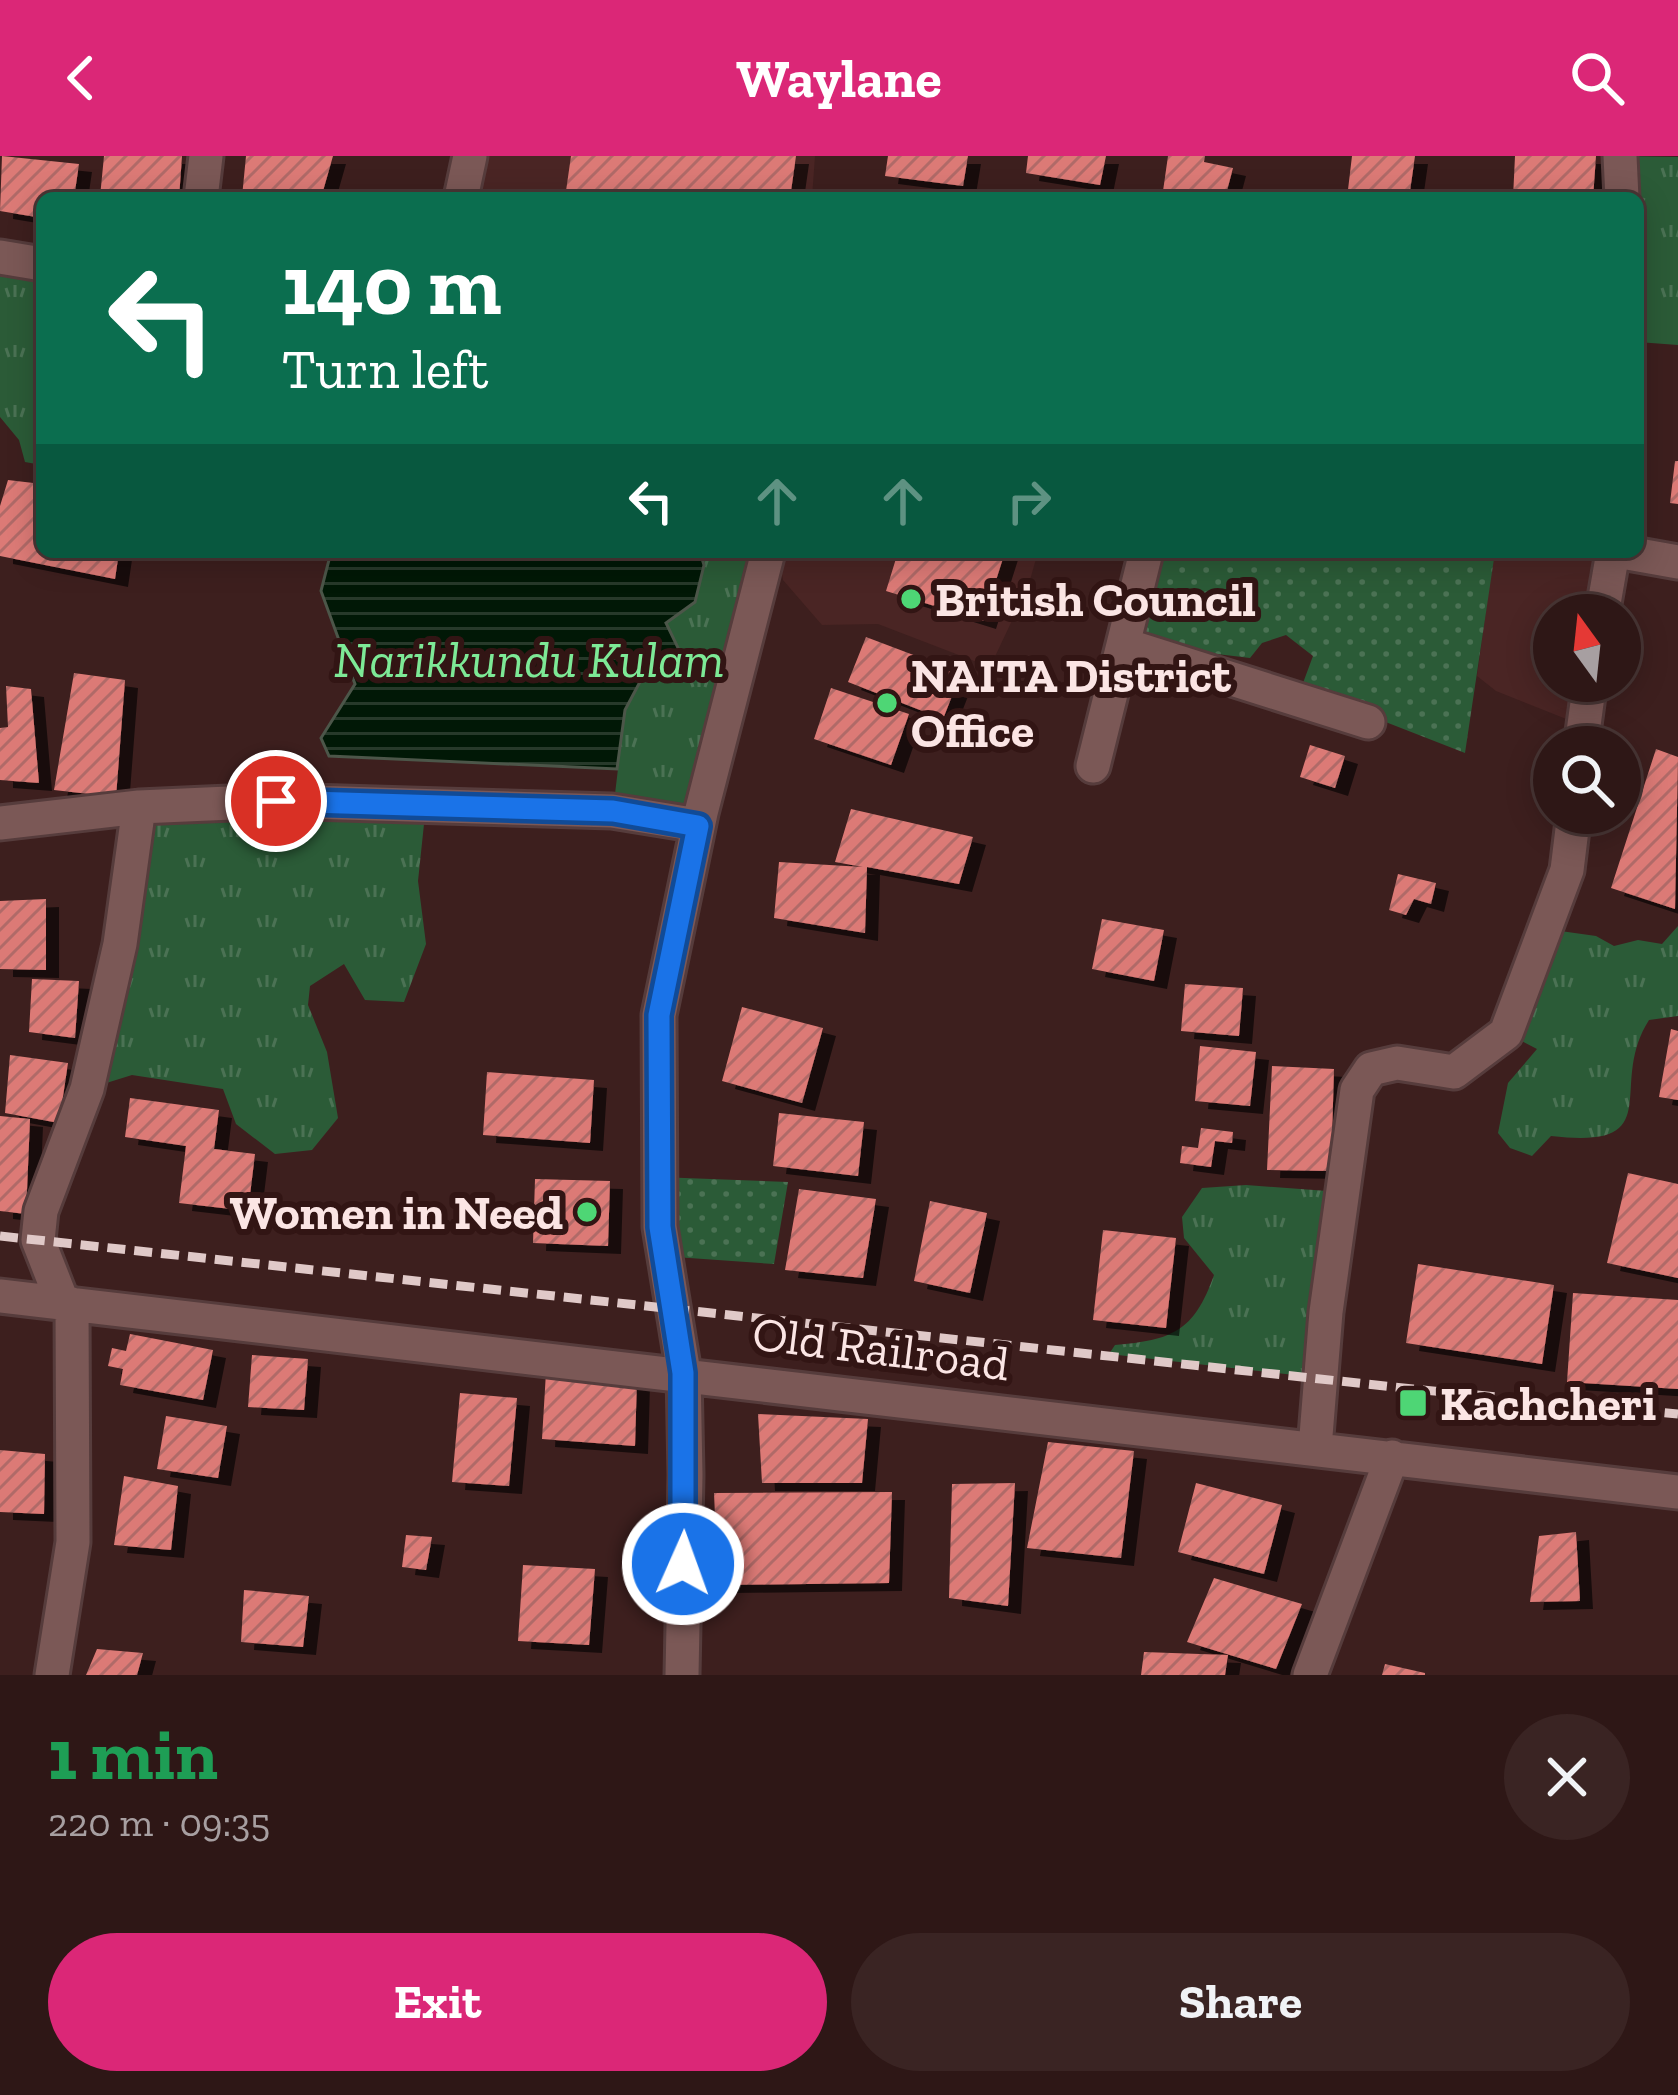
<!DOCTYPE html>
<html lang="en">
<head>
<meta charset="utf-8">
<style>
	body { margin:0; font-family:"Zilla Slab",serif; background:#3a2423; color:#f1f3f6; height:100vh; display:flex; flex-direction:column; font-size:45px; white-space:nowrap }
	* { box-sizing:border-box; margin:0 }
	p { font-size:39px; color:#a79fa1 }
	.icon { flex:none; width:66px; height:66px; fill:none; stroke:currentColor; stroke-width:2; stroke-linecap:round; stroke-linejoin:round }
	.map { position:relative; height:1519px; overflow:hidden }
	.drawer { display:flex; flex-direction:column; background:#2e1716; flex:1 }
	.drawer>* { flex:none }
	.top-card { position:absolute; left:36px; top:36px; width:1608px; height:366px; border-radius:18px; box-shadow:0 6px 30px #0003,0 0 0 3px #493635; background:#0b6e4f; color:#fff; overflow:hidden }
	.needle { width:78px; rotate:345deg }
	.tools { position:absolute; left:1533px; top:438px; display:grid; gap:24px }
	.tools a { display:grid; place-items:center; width:108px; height:108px; border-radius:50%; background:#2e1716; box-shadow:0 6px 30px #0003,0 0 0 3px #493635; font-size:60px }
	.pin { position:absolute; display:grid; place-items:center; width:102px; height:102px; color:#fff; margin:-51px; border:6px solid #fff; border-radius:50%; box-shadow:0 3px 12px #0007 }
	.me { position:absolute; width:132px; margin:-66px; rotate:2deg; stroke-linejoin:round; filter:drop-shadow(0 0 9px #0008) }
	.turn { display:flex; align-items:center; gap:42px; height:252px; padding:0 48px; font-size:54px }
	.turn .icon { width:156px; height:156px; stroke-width:2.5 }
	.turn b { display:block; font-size:84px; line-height:102px }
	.lanes { display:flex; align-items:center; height:114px; padding:0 48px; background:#0003; justify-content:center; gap:60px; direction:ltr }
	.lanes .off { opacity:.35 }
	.round { display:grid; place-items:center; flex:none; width:126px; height:126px; border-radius:63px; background:#3a2423 }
	.head { display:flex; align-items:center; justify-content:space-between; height:204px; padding:0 48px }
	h1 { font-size:72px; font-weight:700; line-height:90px; color:#1e9e55 }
	.button { display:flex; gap:24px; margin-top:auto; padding:24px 48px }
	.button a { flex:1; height:138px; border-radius:72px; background:#db2777; color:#fff; font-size:48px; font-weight:700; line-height:138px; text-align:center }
	.button a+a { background:#3a2423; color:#f1f3f6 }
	header { display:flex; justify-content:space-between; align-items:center; height:156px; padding:0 48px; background:#db2777; color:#fff; font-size:54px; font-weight:700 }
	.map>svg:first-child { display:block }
	.built { fill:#4a2524 }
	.grass { fill:url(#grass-tufts) }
	.park { fill:url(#park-dots) }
	.water { fill:url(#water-rules); stroke:#4c5649; stroke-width:3 }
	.building { fill:url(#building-hatch); filter:url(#shadow) }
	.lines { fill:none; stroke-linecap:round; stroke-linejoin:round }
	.minor-casing { stroke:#563c3c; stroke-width:39 }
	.minor { stroke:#7b5856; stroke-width:33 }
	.rail { stroke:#e0c9c8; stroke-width:9; stroke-dasharray:18 9; stroke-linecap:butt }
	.route-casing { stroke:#114b97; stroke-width:30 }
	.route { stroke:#1a73e8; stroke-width:21 }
	.poi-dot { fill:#4ed675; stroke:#321514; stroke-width:4.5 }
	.labels { text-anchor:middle; stroke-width:12; stroke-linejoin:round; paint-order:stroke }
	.poi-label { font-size:48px; font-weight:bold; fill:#fbe5e4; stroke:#321514; text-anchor:start }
	.street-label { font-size:48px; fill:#fbe5e4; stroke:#321514 }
	.water-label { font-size:51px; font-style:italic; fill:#7de996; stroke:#321514 }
</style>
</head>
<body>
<header><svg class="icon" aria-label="back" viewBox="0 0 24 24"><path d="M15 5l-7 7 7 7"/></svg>Waylane<svg class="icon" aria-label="search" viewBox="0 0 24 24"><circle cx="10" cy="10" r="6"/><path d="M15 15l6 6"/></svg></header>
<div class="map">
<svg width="1678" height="1519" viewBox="0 0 1678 1519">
	<defs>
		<pattern id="grass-tufts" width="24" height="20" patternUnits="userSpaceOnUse" patternTransform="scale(3)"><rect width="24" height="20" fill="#2b5b37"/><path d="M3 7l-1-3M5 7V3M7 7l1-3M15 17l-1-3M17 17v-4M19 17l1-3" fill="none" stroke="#4b7254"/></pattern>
		<pattern id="park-dots" width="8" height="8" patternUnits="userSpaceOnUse" patternTransform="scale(3)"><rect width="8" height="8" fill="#2b5b37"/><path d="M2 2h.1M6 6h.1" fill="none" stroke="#4b7254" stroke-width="1.8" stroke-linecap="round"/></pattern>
		<pattern id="water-rules" width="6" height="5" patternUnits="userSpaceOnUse" patternTransform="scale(3)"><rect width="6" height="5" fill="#011806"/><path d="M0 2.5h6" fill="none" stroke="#27392a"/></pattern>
		<pattern id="building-hatch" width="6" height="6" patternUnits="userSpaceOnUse" patternTransform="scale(3)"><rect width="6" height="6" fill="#dc7a76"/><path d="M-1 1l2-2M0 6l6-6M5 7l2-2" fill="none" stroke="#b06a67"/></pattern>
		<filter id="shadow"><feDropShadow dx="13" dy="8" stdDeviation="0" flood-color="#0009"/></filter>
	</defs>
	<rect width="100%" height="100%" fill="#3d1f1e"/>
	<path class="built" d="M470 0H815L812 42H461Z
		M778 396H1038L1028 431 990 511 878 468 822 469 783 424Z
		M1494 396H1613L1602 459H1554V525H1590L1584 570 1496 535 1477 520Z"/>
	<path class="grass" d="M1620 0 1678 1V189L1638 186V42Z
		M0 113 42 119V309L25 306 19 284 0 261Z
		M701 396H768L698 669 613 655 625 554 642 522 673 512 666 467 704 410Z
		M426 649 418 725 426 788 404 846 365 844 344 808 310 830 308 849 327 896 338 962 312 994 275 998 236 968 223 933 132 919 87 933 139 651Z
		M1678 770V860L1649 864C1606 931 1671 994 1551 980L1532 1000 1510 992 1498 977 1508 927 1537 893 1506 877 1546 773 1596 780 1614 790 1638 784 1662 788Z
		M1246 1029 1341 1036 1321 1222 1109 1198 1115 1189C1172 1184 1194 1176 1214 1119L1184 1082 1182 1061 1202 1032Z"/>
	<path class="park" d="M1146 396H1495L1465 597 1360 556 1303 527 1313 500 1286 479 1262 487 1250 502 1126 487Z
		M658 1021 788 1026 774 1108 661 1100Z"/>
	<path class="water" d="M341 396H700L704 409 695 446 666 467 682 500 673 512 642 522 625 554 617 613 329 600 321 582 355 528 321 435 329 404Z"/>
	<path class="building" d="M2 0 79 8 74 42H42V62L0 55Z
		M104 0H182L179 42 100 41Z
		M246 0H333L321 42 242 41Z
		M571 0H796L790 42H565Z
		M888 0H968L963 30 885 20Z
		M1028 0H1106L1100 29 1026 17Z
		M1168 0H1205L1204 6 1233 12 1225 42H1162Z
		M1352 0H1415L1409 42H1347Z
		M1515 0H1596L1593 42H1513Z
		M1675 305H1678V348L1670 347Z
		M8 324 42 328V396H119L115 423 0 400V350Z
		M898 396H1005L983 465 886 435Z
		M866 481 961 517 943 563 848 526Z
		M74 517 125 524 116 641 54 634Z
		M6 530 31 533 39 627 0 624V572L8 571Z
		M831 532 909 558 891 609 814 583Z
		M1310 589 1345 600 1335 632 1300 621Z
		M1656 593 1678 601 1675 753 1611 732Z
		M851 653 973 681 959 728 867 711 865 777 774 762 779 706 863 711 835 706Z
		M1398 718 1436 727 1431 748 1414 743 1406 759 1389 754Z
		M46 743V814L0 813V745Z
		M1102 763 1164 774 1154 825 1092 813Z
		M32 823 79 825 75 882 29 876Z
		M1185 828 1243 832 1239 880 1181 875Z
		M742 851 823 872 802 947 722 925Z
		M1671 873 1678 875V944L1659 941Z
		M1200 890 1256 896 1250 950 1195 945Z
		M10 899 68 907 59 967 5 957Z
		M1272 910 1334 913 1331 1015 1267 1014Z
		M487 916 594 924 590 987 483 979Z
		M130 942 219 954 214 993 255 998 248 1055 179 1047 186 990 125 981Z
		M779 957 864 966 858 1020 773 1010Z
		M0 960 30 963 26 1058 0 1055Z
		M1201 972 1233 976 1232 987 1215 985 1211 1011 1180 1007 1182 990 1198 992Z
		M1628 1017 1678 1028V1122L1607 1107Z
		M535 1023 610 1025 608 1090 533 1087Z
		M799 1033 876 1043 863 1122 785 1114Z
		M930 1045 987 1057 970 1137 914 1125Z
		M1103 1074 1176 1082 1166 1172 1093 1164Z
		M1418 1108 1554 1129 1542 1208 1406 1187Z
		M1573 1137 1678 1144V1233L1567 1226Z
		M130 1178 213 1194 203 1244 120 1229 123 1213 108 1210 112 1192 126 1195Z
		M252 1199 308 1203 304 1254 248 1251Z
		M546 1216 637 1222 635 1290 542 1283Z
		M460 1237 517 1242 509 1330 452 1326Z
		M758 1258 868 1263 862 1327H762Z
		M166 1260 227 1270 218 1322 157 1313Z
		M1048 1286 1134 1295 1121 1402 1027 1392Z
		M0 1294 45 1298 44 1358 0 1356Z
		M124 1320 178 1330 171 1394 114 1389Z
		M1015 1327 1008 1450 949 1442 952 1328Z
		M1196 1327 1282 1349 1264 1418 1178 1396Z
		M892 1336 889 1427 718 1429 714 1337Z
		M1576 1376 1580 1445 1530 1446 1539 1380Z
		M406 1379 432 1381 426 1414 402 1411Z
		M523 1409 595 1413 589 1489 518 1485Z
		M1214 1422 1302 1448 1276 1513 1187 1486Z
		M244 1434 309 1440 303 1491 241 1486Z
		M97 1493 143 1497 137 1519H86Z
		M1144 1496 1228 1499 1225 1519H1141Z
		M1385 1508 1425 1517V1519H1382Z"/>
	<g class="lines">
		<defs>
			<path id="minor" d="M1620 0 1622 42
				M201 42 206 0
				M461 42 470 0
				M0 101 42 108
				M1622 396 1678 406
				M1602 459 1613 396
				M1125 489 1368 566
				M1581 591 1590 525
				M1093 610 1146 396
				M0 667 139 651 276 645 612 655 698 669
				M0 1140 1678 1336
				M62 1145 38 1084 41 1055 87 933 120 788 139 651
				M1315 1292 1326 1156 1357 934 1371 913 1397 907 1454 916 1506 877 1567 714 1574 657
				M52 1519 73 1386 72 1148
				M682 1519 686 1319 684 1217 660 1071 659 859 701 657 768 396
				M1310 1519 1392 1301"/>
		</defs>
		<use href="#minor" class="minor-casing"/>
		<use href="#minor" class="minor"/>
		<path class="rail" d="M0 1080 1413 1233 1678 1258"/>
	</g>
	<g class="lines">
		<defs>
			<path id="route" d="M276 645 613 655 698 670 659 859 660 1071 683 1217V1408"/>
		</defs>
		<use href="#route" class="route-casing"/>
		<use href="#route" class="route"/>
	</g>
	<g class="poi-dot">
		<circle cx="911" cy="443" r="12"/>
		<circle cx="887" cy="547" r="12"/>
		<circle cx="587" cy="1056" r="12"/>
		<rect x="1398" y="1232" width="30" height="30" rx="6"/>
	</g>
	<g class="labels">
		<g class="poi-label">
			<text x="935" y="460">British Council</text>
			<text x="911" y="536">NAITA District<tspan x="911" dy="55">Office</tspan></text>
			<text x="563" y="1073" text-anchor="end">Women in Need</text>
			<text x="1440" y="1264">Kachcheri</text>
		</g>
		<g class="street-label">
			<text transform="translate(881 1192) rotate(7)" y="17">Old Railroad</text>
		</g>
		<g class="water-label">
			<text x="529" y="521">Narikkundu Kulam</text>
		</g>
	</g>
</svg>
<div class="tools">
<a><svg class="needle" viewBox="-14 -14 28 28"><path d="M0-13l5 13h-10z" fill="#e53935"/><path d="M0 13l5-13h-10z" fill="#a79fa1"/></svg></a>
<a><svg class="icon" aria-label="search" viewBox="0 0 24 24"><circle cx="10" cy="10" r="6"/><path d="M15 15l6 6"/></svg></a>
</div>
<div class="pin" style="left:276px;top:645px;background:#d93025"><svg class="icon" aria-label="arrive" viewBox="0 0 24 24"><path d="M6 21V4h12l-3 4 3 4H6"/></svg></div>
<svg class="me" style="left:683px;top:1408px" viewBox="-20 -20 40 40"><circle r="17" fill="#1a73e8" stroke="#fff" stroke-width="3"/><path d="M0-11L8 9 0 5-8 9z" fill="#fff"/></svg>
<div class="top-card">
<div class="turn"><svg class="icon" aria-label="left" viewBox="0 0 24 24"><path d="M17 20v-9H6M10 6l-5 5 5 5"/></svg><div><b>140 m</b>Turn left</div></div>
<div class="lanes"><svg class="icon" aria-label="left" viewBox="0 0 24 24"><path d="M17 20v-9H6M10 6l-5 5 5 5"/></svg><svg class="icon off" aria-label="ahead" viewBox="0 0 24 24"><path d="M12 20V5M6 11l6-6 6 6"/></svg><svg class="icon off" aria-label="ahead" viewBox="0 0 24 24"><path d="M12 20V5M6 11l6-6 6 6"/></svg><svg class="icon off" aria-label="right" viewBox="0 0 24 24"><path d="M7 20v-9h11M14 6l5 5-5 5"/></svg></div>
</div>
</div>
<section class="drawer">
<div class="head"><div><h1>1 min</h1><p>220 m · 09:35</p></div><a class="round"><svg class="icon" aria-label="close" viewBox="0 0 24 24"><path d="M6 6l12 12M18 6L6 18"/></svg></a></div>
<div class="button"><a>Exit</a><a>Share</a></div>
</section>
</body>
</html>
